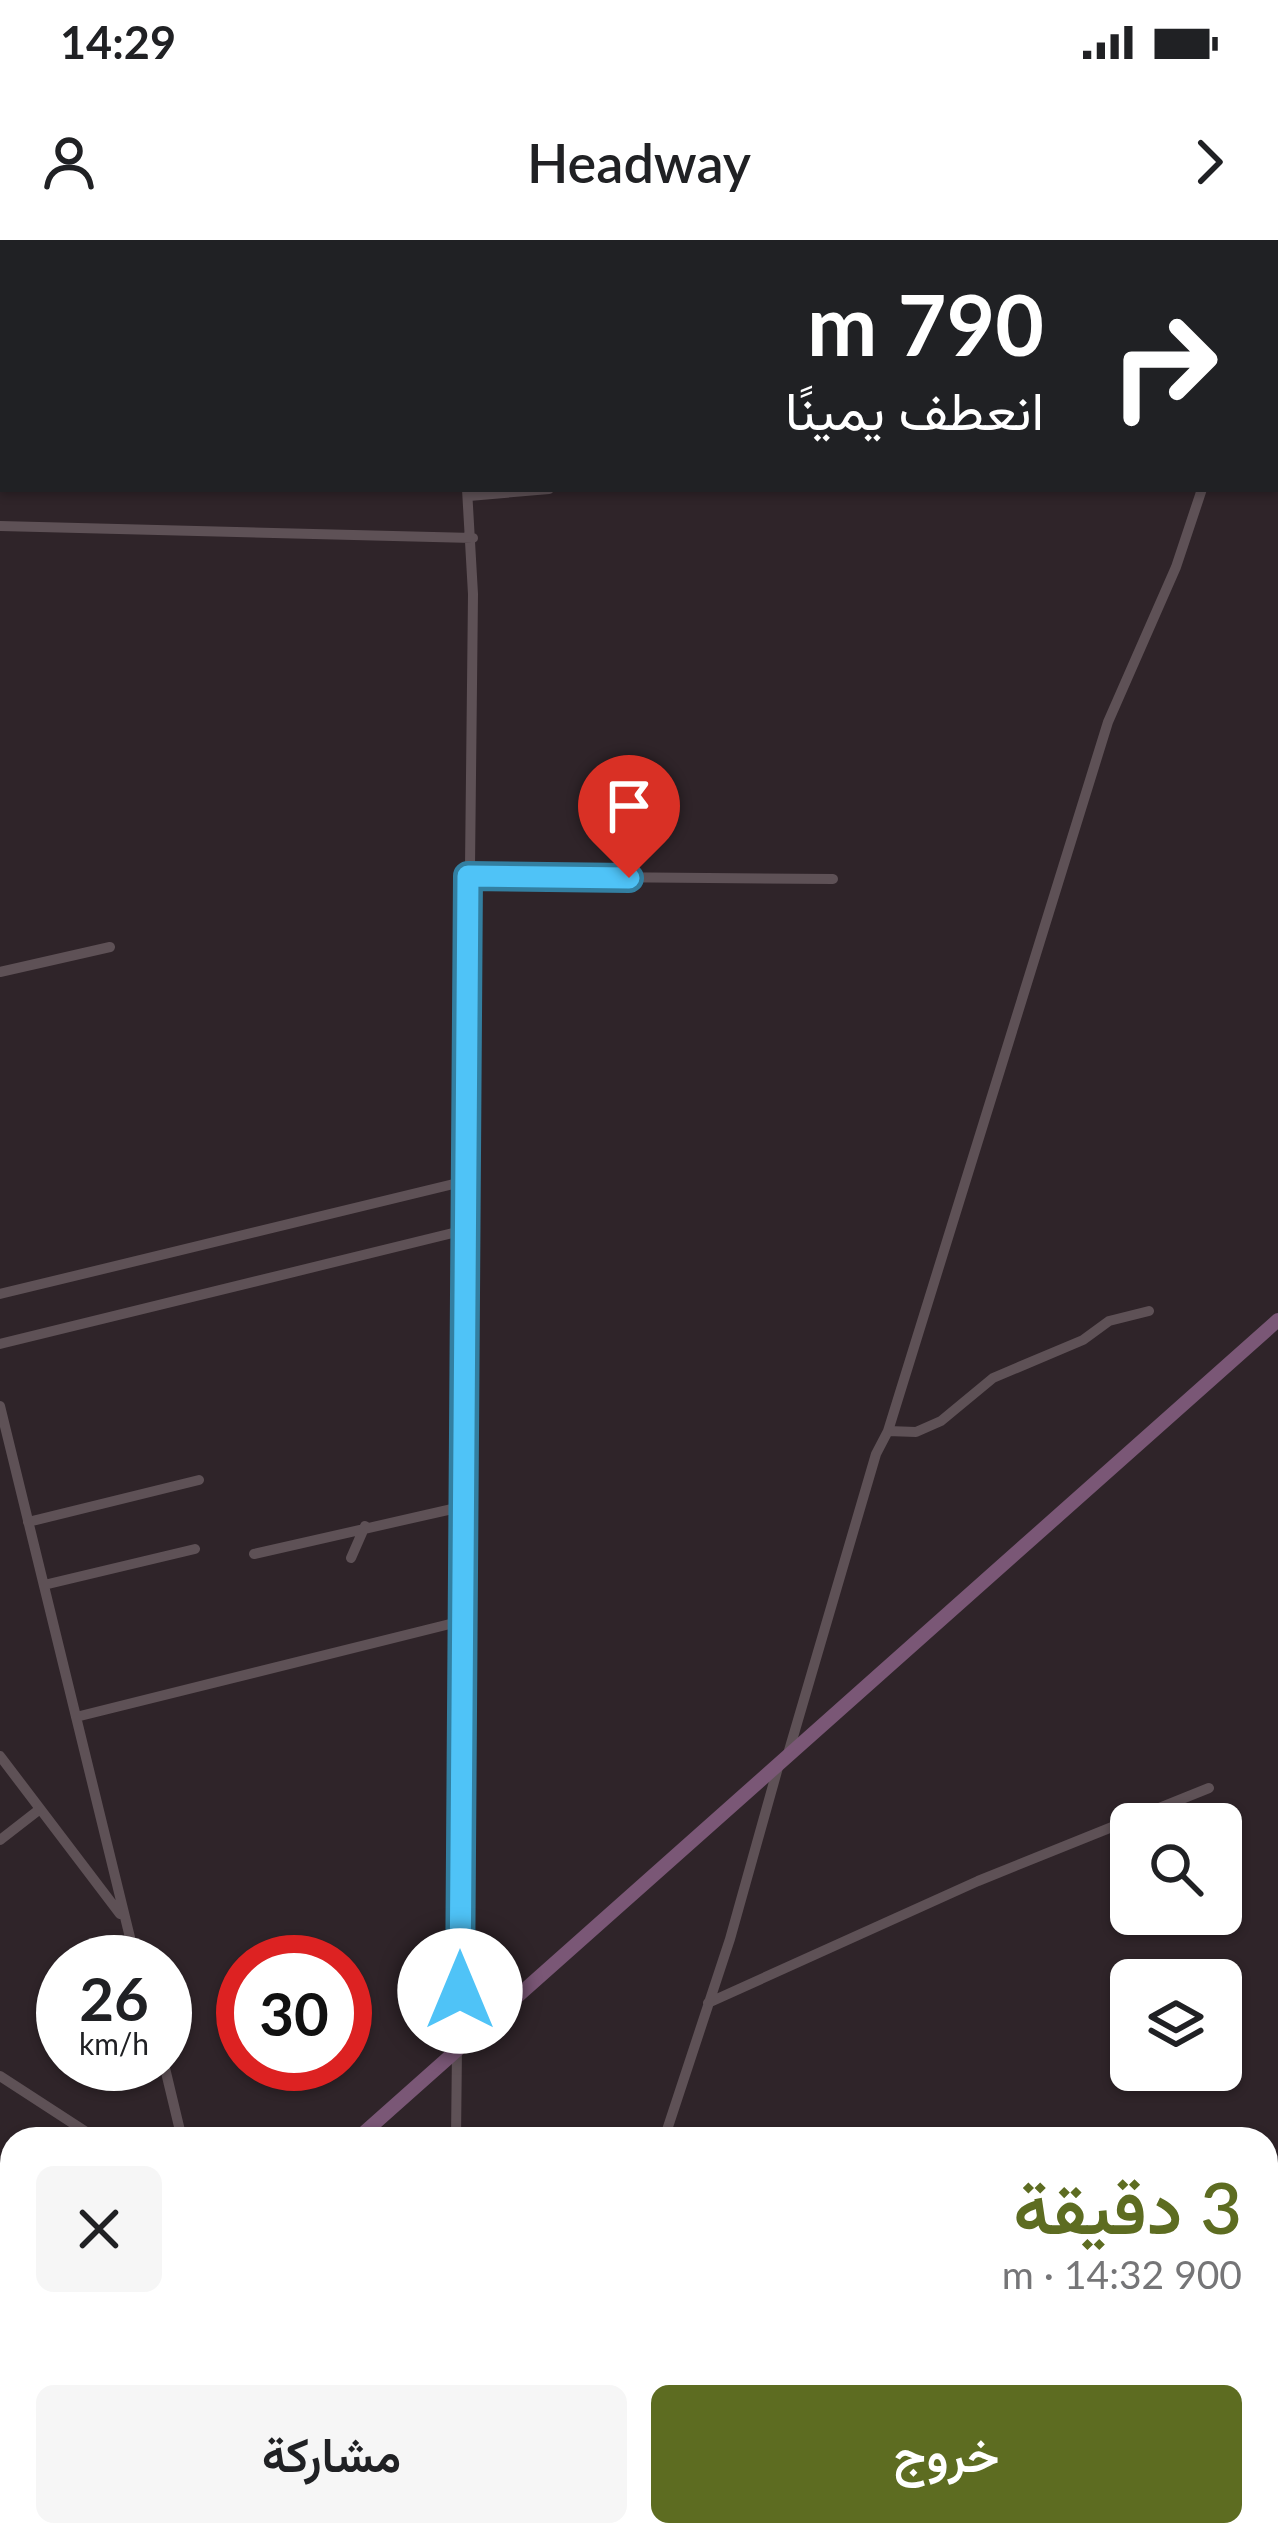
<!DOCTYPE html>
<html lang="ar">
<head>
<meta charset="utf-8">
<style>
	body { margin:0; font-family:Lato,Vazirmatn,sans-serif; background:#f6f6f6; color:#202124; direction:rtl; height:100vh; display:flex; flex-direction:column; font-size:45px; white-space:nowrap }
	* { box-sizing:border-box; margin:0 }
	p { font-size:39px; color:#757577 }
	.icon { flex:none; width:66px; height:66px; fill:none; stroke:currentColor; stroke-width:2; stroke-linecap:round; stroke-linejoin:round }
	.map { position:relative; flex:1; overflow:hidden; direction:ltr }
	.drawer { position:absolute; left:0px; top:1887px; width:1278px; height:420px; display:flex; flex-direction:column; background:#fff; border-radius:36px 36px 0 0; box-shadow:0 3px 9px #0004; direction:rtl }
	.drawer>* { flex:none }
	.guide { position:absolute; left:0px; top:0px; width:1278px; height:252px; box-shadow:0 3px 9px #0004; direction:rtl; background:#202124; color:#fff; overflow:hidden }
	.fabs { position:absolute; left:1110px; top:1563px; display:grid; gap:24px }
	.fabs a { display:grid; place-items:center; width:132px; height:132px; border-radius:18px; background:#fff; box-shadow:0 3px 9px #0004; font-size:60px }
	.speed { position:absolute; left:36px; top:1695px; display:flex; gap:24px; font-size:60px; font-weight:700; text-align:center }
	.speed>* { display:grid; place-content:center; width:156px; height:156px; border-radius:50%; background:#fff; box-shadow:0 3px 9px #0004; line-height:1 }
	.speed small { font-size:30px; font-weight:400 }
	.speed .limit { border:18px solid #d22; background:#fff; color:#111 }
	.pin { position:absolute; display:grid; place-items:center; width:102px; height:102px; color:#fff; margin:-123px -51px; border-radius:50% 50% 50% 0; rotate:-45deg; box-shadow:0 0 12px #0007 }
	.pin .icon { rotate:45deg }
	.me { position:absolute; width:132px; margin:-66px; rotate:0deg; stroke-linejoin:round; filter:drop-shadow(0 0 9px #0008) }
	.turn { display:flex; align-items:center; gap:42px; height:252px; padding:0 36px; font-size:54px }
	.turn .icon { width:156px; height:156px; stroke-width:2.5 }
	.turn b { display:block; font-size:84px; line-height:102px }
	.round { display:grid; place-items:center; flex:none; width:126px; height:126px; border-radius:18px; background:#f6f6f6 }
	.headline { display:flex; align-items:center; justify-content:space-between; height:204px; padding:0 36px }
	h1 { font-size:72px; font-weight:600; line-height:90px; color:#5d6c21 }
	.cta { display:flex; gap:24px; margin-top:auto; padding:24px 36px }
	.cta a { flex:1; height:138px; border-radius:18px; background:#5d6c21; color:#fff; font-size:48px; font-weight:600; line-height:138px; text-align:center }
	.cta a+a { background:#f6f6f6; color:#202124 }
	.status { display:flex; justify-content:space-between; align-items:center; height:84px; padding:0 60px; background:#fff; direction:ltr }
	.status svg { height:33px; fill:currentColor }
	header { display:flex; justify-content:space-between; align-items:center; height:156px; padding:0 36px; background:#fff; font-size:54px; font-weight:600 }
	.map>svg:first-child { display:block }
	.green { fill:#7a3e24 }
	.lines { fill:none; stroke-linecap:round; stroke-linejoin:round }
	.street { stroke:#5e5156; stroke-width:10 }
	.secondary { stroke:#7a5776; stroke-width:14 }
	.route-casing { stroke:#337fa1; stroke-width:30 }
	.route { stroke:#4fc3f7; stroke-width:21 }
</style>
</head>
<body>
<div class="status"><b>14:29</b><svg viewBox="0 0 49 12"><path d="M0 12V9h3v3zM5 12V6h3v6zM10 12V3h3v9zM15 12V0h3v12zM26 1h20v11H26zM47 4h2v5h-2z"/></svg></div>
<header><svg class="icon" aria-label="forward" viewBox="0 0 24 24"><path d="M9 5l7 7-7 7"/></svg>Headway<svg class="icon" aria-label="person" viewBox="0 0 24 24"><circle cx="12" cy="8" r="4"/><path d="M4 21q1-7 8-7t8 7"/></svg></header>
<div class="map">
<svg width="1278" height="2307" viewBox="0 0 1278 2307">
	<rect width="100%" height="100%" fill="#2f2429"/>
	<path class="green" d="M279 2295H379L397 2307H280Z"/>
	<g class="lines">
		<path class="street" d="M383 3 392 0
			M870 3 879 0
			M1269 3 1270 0
			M0 218 3 219
			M469 256 549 249
			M0 286 473 298
			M468 636 833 639
			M0 732 110 707
			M0 1054 466 941
			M0 1104 465 990
			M0 1166 136 1722
			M888 1191 916 1192 941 1181 993 1138 1083 1100 1109 1081 1149 1071
			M28 1282 199 1240
			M254 1314 461 1267
			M351 1318 365 1286
			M44 1345 195 1309
			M76 1477 462 1381
			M788 1514 876 1214 888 1191 1108 482 1176 327 1202 249
			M0 1516 120 1674
			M0 1600 40 1569
			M708 1763 978 1641 1209 1548
			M164 1824 182 1899
			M0 1836 97 1899
			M456 1899 473 354 467 249
			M664 1899 730 1699 779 1524
			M1266 1951 1278 1946
			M0 2066 12 2057
			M230 2295V2307
			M273 2295 276 2307
			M599 2295 607 2307
			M22 2307 32 2295
			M512 2307 521 2295"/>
		<path class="secondary" d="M357 1899 1278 1080
			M0 2220 12 2209"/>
	</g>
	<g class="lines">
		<defs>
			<path id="route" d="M460 1751 468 636 629 638"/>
		</defs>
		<use href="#route" class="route-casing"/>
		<use href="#route" class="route"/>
	</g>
</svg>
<div class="fabs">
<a><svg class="icon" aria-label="search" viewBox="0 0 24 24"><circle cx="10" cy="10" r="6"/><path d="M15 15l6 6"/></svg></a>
<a><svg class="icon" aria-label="layers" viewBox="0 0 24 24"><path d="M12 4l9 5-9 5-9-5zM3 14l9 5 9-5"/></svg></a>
</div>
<div class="speed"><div>26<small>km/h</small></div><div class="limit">30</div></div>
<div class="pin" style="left:629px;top:638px;background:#d93025"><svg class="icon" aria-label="arrive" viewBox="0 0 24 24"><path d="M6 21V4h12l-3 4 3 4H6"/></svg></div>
<svg class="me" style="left:460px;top:1751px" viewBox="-20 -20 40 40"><circle r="19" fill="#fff"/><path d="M0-13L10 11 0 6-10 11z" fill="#4fc3f7"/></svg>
<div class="guide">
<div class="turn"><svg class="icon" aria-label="right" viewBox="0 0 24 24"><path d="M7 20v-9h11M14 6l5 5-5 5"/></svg><div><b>790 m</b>انعطف يمينًا</div></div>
</div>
<section class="drawer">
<div class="headline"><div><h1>3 دقيقة</h1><p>900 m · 14:32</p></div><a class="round"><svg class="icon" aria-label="close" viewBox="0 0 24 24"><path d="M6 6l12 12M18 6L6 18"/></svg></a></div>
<div class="cta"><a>خروج</a><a>مشاركة</a></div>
</section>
</div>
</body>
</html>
